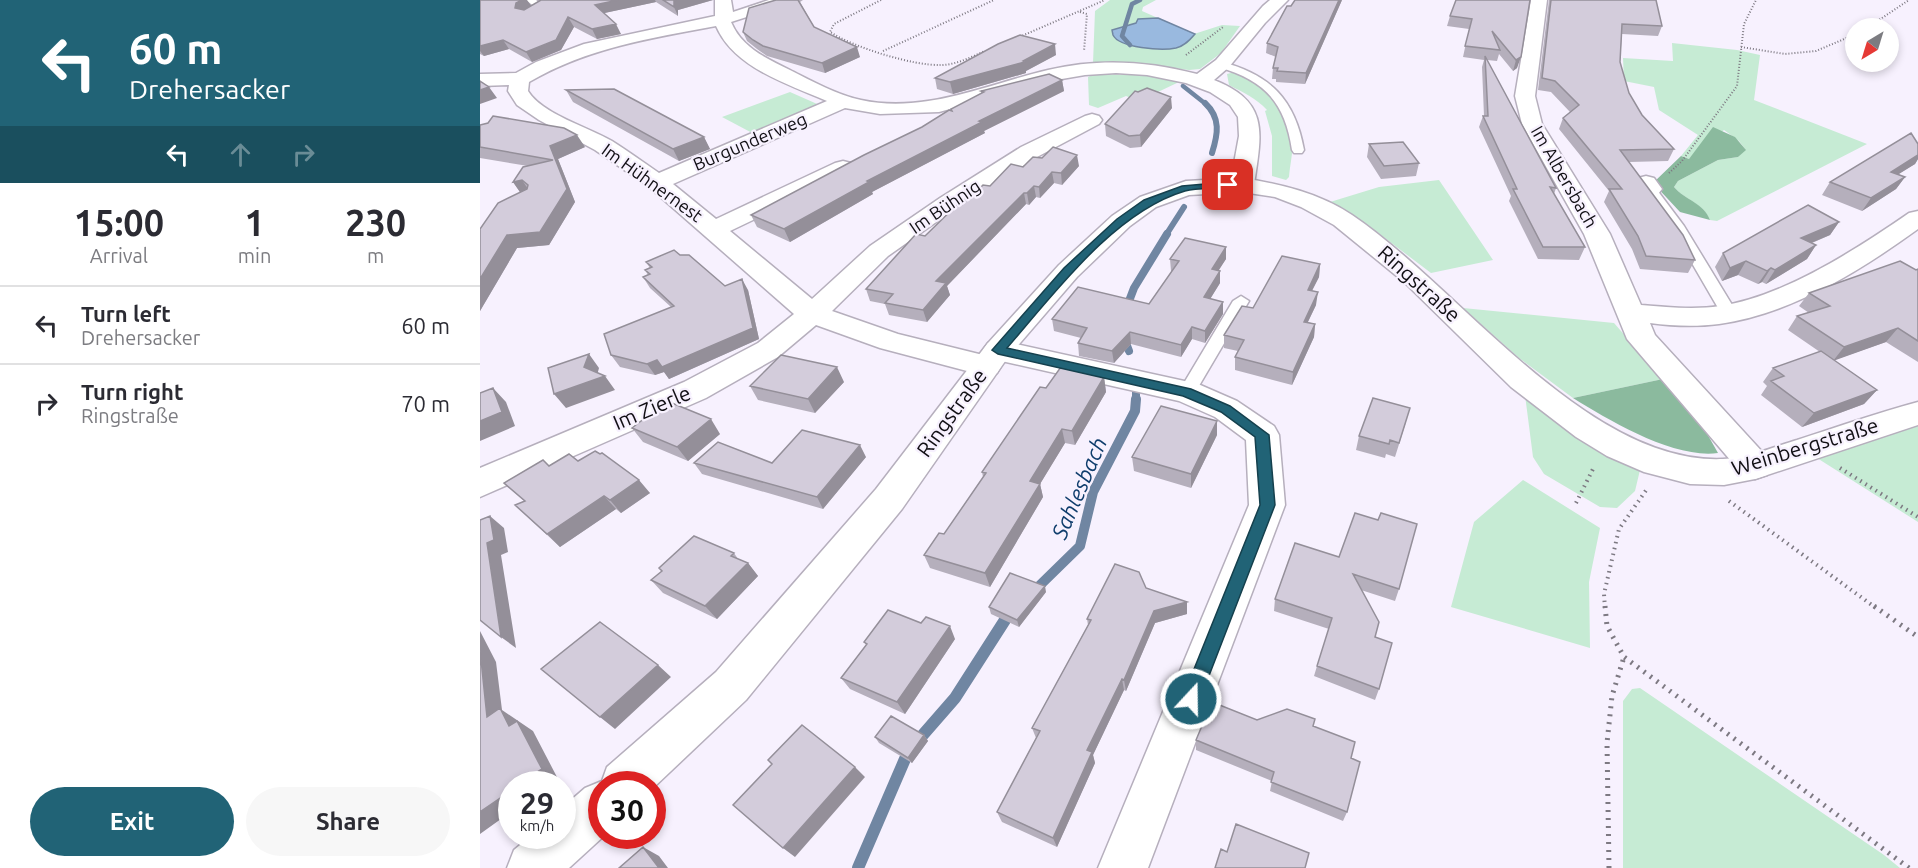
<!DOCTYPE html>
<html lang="en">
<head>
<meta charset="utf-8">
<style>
	body { margin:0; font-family:Ubuntu,sans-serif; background:#f7f7f7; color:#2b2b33; height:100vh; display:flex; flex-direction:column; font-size:22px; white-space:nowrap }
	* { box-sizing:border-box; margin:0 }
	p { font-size:20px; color:#7c7c81 }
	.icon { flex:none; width:33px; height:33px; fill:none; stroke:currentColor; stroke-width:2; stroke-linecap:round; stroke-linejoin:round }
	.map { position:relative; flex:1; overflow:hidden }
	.sheet { display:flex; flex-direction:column; background:#fff; width:480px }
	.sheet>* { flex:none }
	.top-card { background:#216376; color:#fff; overflow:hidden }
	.needle { width:39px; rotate:218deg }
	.fabs { position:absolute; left:1365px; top:18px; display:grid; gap:12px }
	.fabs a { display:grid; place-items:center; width:54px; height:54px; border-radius:50%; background:#fff; box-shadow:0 3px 9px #0003; font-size:30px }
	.speed { position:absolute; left:18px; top:771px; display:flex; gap:12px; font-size:30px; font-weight:700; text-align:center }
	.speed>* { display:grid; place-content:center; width:78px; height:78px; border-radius:50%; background:#fff; box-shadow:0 3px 9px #0003; line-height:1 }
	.speed small { font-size:15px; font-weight:400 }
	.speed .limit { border:9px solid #d22; background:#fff; color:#111 }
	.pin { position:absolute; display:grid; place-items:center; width:51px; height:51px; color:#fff; margin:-26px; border-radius:12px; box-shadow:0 3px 9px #0006 }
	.me { position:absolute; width:66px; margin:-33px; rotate:21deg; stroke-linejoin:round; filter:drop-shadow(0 0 4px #0008) }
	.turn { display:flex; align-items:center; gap:21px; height:126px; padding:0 30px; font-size:27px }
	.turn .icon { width:78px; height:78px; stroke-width:2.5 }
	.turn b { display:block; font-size:42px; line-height:51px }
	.lanes { display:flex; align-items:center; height:57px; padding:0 30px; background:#0003; justify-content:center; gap:30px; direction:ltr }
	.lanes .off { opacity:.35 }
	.eta { display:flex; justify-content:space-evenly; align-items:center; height:102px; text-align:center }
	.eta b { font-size:36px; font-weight:600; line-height:42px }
	.cta { display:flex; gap:12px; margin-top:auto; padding:12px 30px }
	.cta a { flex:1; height:69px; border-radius:36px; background:#216376; color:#fff; font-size:24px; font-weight:600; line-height:69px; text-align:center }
	.cta a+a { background:#f7f7f7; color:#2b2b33 }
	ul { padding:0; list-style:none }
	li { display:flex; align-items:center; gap:18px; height:78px; padding:0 30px; border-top:2px solid #e1e1e2 }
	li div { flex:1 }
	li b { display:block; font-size:22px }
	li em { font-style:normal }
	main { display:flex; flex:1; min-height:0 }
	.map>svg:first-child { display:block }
	.green { fill:#c6ebd4 }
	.forest { fill:#8bba9e }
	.water { fill:#99b9df; stroke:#7086a2; stroke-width:1.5 }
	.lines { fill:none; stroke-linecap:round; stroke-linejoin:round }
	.stream-far4 { stroke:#7086a2; stroke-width:4.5 }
	.stream-far3 { stroke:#7086a2; stroke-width:6 }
	.stream-far2 { stroke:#7086a2; stroke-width:8 }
	.stream-far1 { stroke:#7086a2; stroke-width:10 }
	.stream { stroke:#7086a2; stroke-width:12 }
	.lane-casing { stroke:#b6afbd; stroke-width:3 }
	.street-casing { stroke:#b6afbd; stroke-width:3 }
	.secondary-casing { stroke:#b6afbd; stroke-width:3 }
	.path-far2 { stroke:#7d7982; stroke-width:2; stroke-dasharray:1 2; stroke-linecap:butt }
	.path-far1 { stroke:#7d7982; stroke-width:4; stroke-dasharray:1.5 4.5; stroke-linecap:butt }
	.path { stroke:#7d7982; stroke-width:5; stroke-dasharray:2 6; stroke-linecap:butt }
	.lane { fill:#fff; fill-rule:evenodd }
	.street { fill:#fff; fill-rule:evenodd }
	.secondary { fill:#fff; fill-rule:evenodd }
	.wall { fill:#b5afbc }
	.shaded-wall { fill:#948f99 }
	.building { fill:#d3ccdb; stroke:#948f99; stroke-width:1.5 }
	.route { fill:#216376; stroke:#15404d; stroke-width:1.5 }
	.labels { text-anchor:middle; stroke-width:4.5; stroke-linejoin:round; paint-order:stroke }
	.far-street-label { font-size:18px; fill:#110f14; stroke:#f7f1fe }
	.street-label { font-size:21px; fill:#110f14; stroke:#f7f1fe }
	.water-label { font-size:22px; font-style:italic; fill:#0f3d6c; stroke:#f7f1fe }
</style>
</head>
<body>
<main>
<section class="sheet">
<div class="top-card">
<div class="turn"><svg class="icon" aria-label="left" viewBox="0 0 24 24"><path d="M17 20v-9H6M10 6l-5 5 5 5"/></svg><div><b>60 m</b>Drehersacker</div></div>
<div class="lanes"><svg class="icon" aria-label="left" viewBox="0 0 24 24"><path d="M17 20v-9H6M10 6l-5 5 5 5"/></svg><svg class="icon off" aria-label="ahead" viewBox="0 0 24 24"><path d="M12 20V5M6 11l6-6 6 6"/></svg><svg class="icon off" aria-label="right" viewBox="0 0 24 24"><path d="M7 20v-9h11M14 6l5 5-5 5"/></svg></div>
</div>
<div class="eta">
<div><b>15:00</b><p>Arrival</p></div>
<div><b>1</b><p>min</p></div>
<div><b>230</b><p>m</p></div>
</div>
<ul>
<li><svg class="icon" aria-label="left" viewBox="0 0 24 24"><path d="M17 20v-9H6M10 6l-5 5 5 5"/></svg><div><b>Turn left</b><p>Drehersacker</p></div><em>60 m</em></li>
<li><svg class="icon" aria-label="right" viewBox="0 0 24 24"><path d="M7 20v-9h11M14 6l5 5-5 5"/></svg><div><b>Turn right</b><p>Ringstraße</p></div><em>70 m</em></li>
</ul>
<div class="cta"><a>Exit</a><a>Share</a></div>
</section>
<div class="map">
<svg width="1438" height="868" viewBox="0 0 1438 868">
	<rect width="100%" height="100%" fill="#f7f1fe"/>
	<path class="green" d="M630 0H676L663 7 662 11 714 34 742 25 760 26 741 53 720 69 709 70 654 63H613L615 11Z
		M1192 43 1257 50 1280 55 1274 100 1387 144 1237 221 1230 220C1223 203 1205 200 1194 187L1198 181 1238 160 1258 157 1265 149 1259 141 1244 130 1209 159 1201 156 1218 135 1179 110 1174 87 1144 81 1143 58 1193 61Z
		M755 72C778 79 805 105 812 130 815 144 810 163 809 177L806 180 792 176V136L785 111 787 110C776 98 764 93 749 85L747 74Z
		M614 74 663 75 699 82 659 101 646 96 618 108 609 105 608 77Z
		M310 92 344 107 276 135 242 117Z
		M959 180 1013 260 951 273 885 223 850 202 899 187Z
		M983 308 1134 323 1183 379 1093 398 1039 358Z
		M1045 395 1160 470 1155 491 1137 508 1120 507 1064 474 1053 457Z
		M1438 422V522L1337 458Z
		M1043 480 1120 528 1109 582 1110 648 971 607 994 522Z
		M1160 688 1404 855 1420 868H1143V701L1152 689Z"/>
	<path class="forest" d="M1233 127 1255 137 1266 150 1258 157 1238 160 1198 181 1194 187C1205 200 1224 203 1230 220L1200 212 1173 183 1201 156 1209 159Z
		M1183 379 1221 423 1238 453C1194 459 1130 421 1093 398Z"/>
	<path class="water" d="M678 18 715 34C709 41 704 46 696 48 682 51 639 48 633 35L632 30 656 23 658 19Z"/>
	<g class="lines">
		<path class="stream-far4" d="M650 45 642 36 652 4 660 0
			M703 86 727 105"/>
		<path class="stream-far3" d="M725 103C741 118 738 134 732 153
			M686 235 704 207"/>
		<path class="stream-far2" d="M646 309 654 288 687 234
			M643 335 649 351
			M656 400V390"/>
		<path class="stream-far1" d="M556 589 600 546 613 492 655 411 656 399"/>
		<path class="stream" d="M441 737 475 698 525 620
			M378 868 425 759"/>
		<defs>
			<path id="lane" d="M46 0H56L67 8 51 16H45V12L56 8Z
				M742 62C791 75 815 100 824 150L822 153H814L812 150C805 103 785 80 738 67L737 65Z
				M1170 185 1174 186 1204 226 1257 313 1254 316H1244L1241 313 1191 227 1164 189Z
				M761 296 769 301 713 396H701L698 392 701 388 753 301Z"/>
			<path id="street" d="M235 0H251L253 12 289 0H313L311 3 251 22C262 48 286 58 310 70 332 81 357 95 381 100 445 114 507 84 568 70 619 58 668 61 717 74L736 60 783 6 790 0H808L785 23 749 67 734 80C791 102 781 135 774 185L770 190 762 192 754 190 750 185 759 136 758 117 750 105 730 92 706 83 667 75 636 73 605 75 570 81 459 112 400 114 365 108 193 184 236 219 355 163 363 161 371 163 374 168 371 173 250 231 332 299 390 246 460 198 541 147 605 116 612 114 619 116 622 120 619 124 557 157 476 208 408 256 352 311 418 334 507 356 503 350 508 343 518 340 718 384 757 401 794 426 799 435 805 505 668 868H618L769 505 766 440 735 417 699 401 517 360 521 366 517 373 506 376 400 348 336 325 298 357 226 398 0 497V468L204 382 278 343 314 314 169 187 115 150 59 120 37 105 28 91 29 85 0 86V74L36 73 56 62 104 44 235 16ZM236 26C254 68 308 84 347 101L179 173C163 162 148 151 132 141 108 127 62 114 48 91L49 82C107 48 171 38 236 26Z
				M1051 0H1067L1055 96 1062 124 1130 234 1161 305C1187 307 1214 310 1240 306 1303 297 1377 249 1429 213L1438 211V229C1380 271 1311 314 1239 324 1216 327 1192 326 1170 323L1175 335 1287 457 1292 466 1287 475 1275 479 1263 475 1147 339 1104 234 1042 124 1035 96Z
				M1166 176 1174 178 1182 189 1178 194 1170 196 1162 194 1154 183 1158 178Z"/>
			<path id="secondary" d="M762 178C801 184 839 193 872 215 979 287 1107 465 1243 459 1268 458 1293 447 1317 440 1357 427 1397 413 1438 402V425L1275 479 1244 485 1210 484 1164 472 1127 456 1096 437 1031 387 924 282 854 225 821 207 795 197 762 192 709 195 676 207 650 226 597 277 528 357 422 509 266 700 172 789V784H122V836H124L89 868H27L34 850 51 836H82V808L105 788 122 781 127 767 236 672 396 489 508 343 579 265 632 216 660 197 706 181Z"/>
		</defs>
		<use href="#lane" class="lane-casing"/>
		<use href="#street" class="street-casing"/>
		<use href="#secondary" class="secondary-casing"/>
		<path class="path-far2" d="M401 0 354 24 350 32C373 47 433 66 461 65 476 65 491 57 505 51
			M600 12 607 14 604 51
			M1387 28 1429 0
			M537 38 625 0
			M1261 47 1305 54 1336 51 1376 34
			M403 51 514 0
			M706 55 743 27
			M1189 173 1202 161 1257 86 1264 24 1276 0"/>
		<path class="path-far1" d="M1360 468 1438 517
			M1249 501 1396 608
			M1096 503 1114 467
			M1125 608 1124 594 1139 529 1167 489"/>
		<path class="path" d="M1125 606 1127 626 1144 657 1429 868
			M1394 606 1438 637
			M1129 868 1127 743 1132 696 1144 657"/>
		<use href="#lane" class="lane"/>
		<use href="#street" class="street"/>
		<use href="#secondary" class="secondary"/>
	</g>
	<path class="wall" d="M0 0 51 6 60 0H233L198 10V16L176 2 124 13 141 34 117 39 94 27 81 50 52 62 29 49 4 56 0 54Z
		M296 0H323L320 2 334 27 380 57 345 73 287 56 277 49 267 41 263 32Z
		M862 0 825 84 796 82V79H792L793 68 796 57 786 53 787 43Z
		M1050 0 1037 68 1033 71 1019 54 1017 61 1007 60 1076 188 1074 194 1105 247 1099 260 1058 259 1029 201 1031 196 999 127 1003 116H1004L1002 67 1004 60 983 57 989 29 967 26 970 16Z
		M1069 0H1176L1182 26 1178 36 1142 34 1140 62 1149 93 1162 115 1194 149 1188 161 1149 162 1215 260 1208 273 1160 269 1152 249 1124 202 1129 191 1079 129 1083 118 1090 112 1071 92 1058 90Z
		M576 55 546 71V73L473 94 457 89 455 78Z
		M582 80 584 91 504 131 505 133 392 192 393 194 310 242 277 227 271 215 442 127 501 93V91Z
		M86 90 224 137 230 149 199 161 93 102Z
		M692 108 661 147 650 148 626 136 625 124Z
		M0 125 105 147 78 159 95 202 69 245 37 248 0 311V229L40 192 33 182 48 166 0 158Z
		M889 144 939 163 936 176 901 179 887 157Z
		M1438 144V159L1435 164 1418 174 1425 177 1416 189 1382 211 1342 195 1350 182Z
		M599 166 582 185 574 183 560 198 556 197 549 205 546 204 467 286 470 295 447 322 409 315 405 304 390 301 386 289 488 200 543 167Z
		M1359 222 1350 235 1332 243 1336 245 1327 259 1286 284 1282 282 1278 284 1258 275 1242 281 1235 267 1243 253Z
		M200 255 245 286 268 290 279 339 189 379 184 372 175 375 140 367 131 355 191 307 170 288 163 277 168 275 165 270 170 268 166 262Z
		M690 259H746L738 270 740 271V283L730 299 743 314 725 343 712 339 701 357 651 344 634 363 599 356 598 343 601 338 574 331 572 319 669 304 692 271H691Z
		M840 264 839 277 832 291 836 305 828 322 835 324 834 337 812 385 755 370V357L758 351 744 348V335L773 308Z
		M1438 269V362L1406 342 1354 360 1397 390 1384 404 1322 427 1281 395 1287 386 1283 382 1293 368 1340 352 1308 330 1317 316 1329 313 1319 306 1329 293Z
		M614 375 624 377 626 392 595 445 585 443 560 484 563 497 510 587 450 568 444 555 464 534 503 477 502 472 566 388Z
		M364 382 335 413 278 400 270 386Z
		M926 422 915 457 906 454 905 458 876 450 879 436Z
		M152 428 240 434 208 461 163 442Z
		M737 435 711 488 654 471 652 457Z
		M386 457 343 509 222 474 214 463H292Z
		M98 461 170 493 141 513 136 509 80 547 35 505 44 501 24 483 69 466Z
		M254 553 258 559 268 563 278 576 237 619 183 593 171 580Z
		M859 557 919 589 915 601 881 590 895 637 899 689 895 700 834 676 837 666 849 629 794 611 795 599Z
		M666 588 707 602V614L675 623 646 691 644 690 613 755 615 763 577 847 522 822 517 812 556 738 552 728 608 625 607 619Z
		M566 592 539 627 511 614 509 607Z
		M475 639 425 714 370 689 361 678 386 645 384 642Z
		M777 720 834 726 871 758 867 812 863 821 790 791 792 781 716 750V740Z
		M444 735 448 741 432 763 399 743 395 737Z"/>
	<path class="shaded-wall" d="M42 0H47L52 7 41 12 35 8 36 3Z
		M138 0H175L176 2 120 14 115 5Z
		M195 0H233L198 10V16L194 7V1Z
		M859 0H862L825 84 826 73Z
		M88 17 94 27 81 50 52 62 46 52Z
		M136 24 141 34 117 39 112 29Z
		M23 40 29 49 4 56 0 51V46Z
		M575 44 576 55 546 71V73L473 94 470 82 543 61Z
		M377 47 380 57 345 73 342 63Z
		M1041 57 1037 68 1033 71 1036 60Z
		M582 80 584 91 504 131 505 133 392 192 393 194 310 242 304 229 387 181 499 121Z
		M9 87 17 98 0 104V90Z
		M691 97 692 108 661 147 660 135Z
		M97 135 105 147 78 159 95 202 69 245 37 248 0 311V279L27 235 87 189 70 146Z
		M224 137 230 149 199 161 193 149Z
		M597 155 599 166 582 185 581 173Z
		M1438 155V159L1435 164 1403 184 1411 172Z
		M572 172 574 183 560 198 559 187Z
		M1425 177 1416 189 1382 211 1391 198Z
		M42 180 50 192 42 195 33 182Z
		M554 186 556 197 549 205 547 193Z
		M544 193 546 204 467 286 470 295 447 322 443 310 456 281Z
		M1359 222 1350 235 1312 251 1321 238Z
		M1336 245 1327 259 1286 284 1295 270Z
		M746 247V259L732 281V269Z
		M1266 261 1258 275 1242 281 1250 268Z
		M840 264 839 277 826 302 828 290Z
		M1291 268 1282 282 1278 284 1287 271Z
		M740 271V283L724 309V297Z
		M262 279 268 290 279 339 189 379 184 372 175 375 167 364Z
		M838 292 836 305 822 334 824 322Z
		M743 302V314L725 343V331Z
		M835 324 834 337 812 385 813 372Z
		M712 327V339L701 357V345Z
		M1418 328 1406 342 1353 361 1364 347Z
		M650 332 651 344 634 363 632 351Z
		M109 354 119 368 116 379 125 376 135 390 86 408 74 394 104 367Z
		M357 367 364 382 335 413 328 399Z
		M624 377 626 392 595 445 592 431Z
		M13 388 26 402 35 426 0 441V421Z
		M1397 390 1384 404 1322 427 1334 413Z
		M231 419 240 434 208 461 197 447Z
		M737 421V435L711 488V474Z
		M582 429 585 443 560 484 563 497 510 587 505 573 550 481Z
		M380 445 386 457 343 509 337 497Z
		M159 480 170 493 141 513 130 500Z
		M124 496 136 509 80 547 67 534Z
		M10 516 24 528 28 552 21 555 36 648 21 637 7 543Z
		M268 563 278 576 237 619 225 606Z
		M565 586 566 592 539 627 537 620Z
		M707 602V614L675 623 646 691 644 680 674 611Z
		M470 626 475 639 425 714 417 702Z
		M0 631 16 662 22 710 53 731 78 779 70 784H39L7 717 0 650Z
		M178 665 191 677 135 729 120 717Z
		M642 679 644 690 613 755 615 763 577 847 573 838 607 750Z
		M444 735 448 741 432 763 428 758Z
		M375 767 385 777 315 857 303 848Z
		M32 790V811L0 834V812Z
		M163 847 179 856 188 868H179Z"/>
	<path class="building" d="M0 0H42L36 3 35 8 44 10 61 0H138L115 5 136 24 112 29 88 17 76 40 46 52 23 40 0 46Z
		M183 0H196L194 1V7Z
		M296 0H318L334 27 377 47 342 63 283 46 273 40 263 32 269 8Z
		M815 0H859L826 73 797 71 798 68H793L798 47 787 43 807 6H811Z
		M976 0H1050L1041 57 1036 60 1012 31 1020 50 985 46 992 19 970 16Z
		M1071 0H1176L1182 26 1142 24 1140 62 1149 93 1162 115 1194 149 1140 150 1203 235 1215 260 1166 256 1158 236 1129 189H1142L1083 118 1099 105 1075 81 1062 78Z
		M540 35 575 44 543 61 545 62 470 82 455 78 518 44Z
		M1005 56 1076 188 1070 187 1105 247H1063L1033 189H1037L1003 116H1008Z
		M569 74 582 80 499 121 502 122 387 181 389 182 304 229 271 215 384 155 442 127 469 110 472 111 471 109 504 92 501 91Z
		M0 81 9 87 0 90Z
		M667 88 691 97 660 135 649 136 625 124 655 91 658 92Z
		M134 89 224 137 193 149 86 90Z
		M13 116 84 128 97 135 70 146 87 189 60 232 27 235 0 279V229L18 203 47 189 48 185 42 180 33 182 43 167 73 160 0 147V125L8 123Z
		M1431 133 1438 144V155L1411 172 1425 177 1391 198 1350 182Z
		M923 142 939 163 904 166 889 144Z
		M573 147 597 155 581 173 572 172 559 187 554 186 547 193H544L456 281 466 283 443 310 405 303 413 294 386 289 436 234 445 236 483 199 488 200 503 185 510 186 531 164 543 167 553 157 562 158Z
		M1328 205 1359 222 1321 238 1336 245 1295 270 1291 268 1287 271 1266 261 1250 268 1243 253Z
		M705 238 746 247 732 269 740 271 724 297 743 302 725 331 712 327 701 345 650 332 632 351 598 343 607 328 572 319 598 287 669 304 699 261 690 259Z
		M194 250 200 255H209L245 286 262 279 273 328 182 367 177 360 167 364 131 355 124 334 194 306 163 277 170 274 165 270 172 267 166 262Z
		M802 256 840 264 828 290 838 292 824 322 835 324 813 372 755 357 764 340 744 335 762 306 773 308Z
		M1420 261 1436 270 1438 269V341L1418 328 1364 347 1317 316 1350 306 1329 293Z
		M1341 351 1397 390 1334 413 1291 381 1304 376 1293 368Z
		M109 354 104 367 125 376 74 394 68 368Z
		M301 355 357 367 328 399 270 386Z
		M583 364 613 370 609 374 624 377 592 431 582 429 550 481 560 484 505 573 444 555 459 533 464 534 506 473 502 472 560 387 566 388Z
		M13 388 22 412 0 421V393Z
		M893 398 930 408 919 443 910 440 909 444 879 436Z
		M187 401 231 419 197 447 152 428Z
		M681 406 737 421 711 474 652 457Z
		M322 430 380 445 337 497 214 463 238 442 292 463Z
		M115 451 120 454 122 453 159 480 130 500 124 496 67 534 35 505 45 501 24 483 63 460 69 466 89 454 98 461Z
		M875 513 898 520 901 513 937 524 919 589 873 574 899 622 895 637 912 643 899 689 837 666 852 618 795 599 815 543 859 557Z
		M10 516 14 540 7 543 21 637 0 620V520Z
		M214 536 254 553 251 556 268 563 225 606 171 580 182 571 179 568Z
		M635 564 659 572 666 588 707 602 674 611 644 680 642 679 607 750 612 752 573 838 517 812 560 731 552 728 611 620 607 619Z
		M530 573 565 586 537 620 509 607Z
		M408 610 441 623 446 617 470 626 417 702 361 678 387 644 384 642Z
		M120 622 178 665 120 717 61 669Z
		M0 650 7 717 20 708 29 726 37 721 62 769 39 784H32V790L0 812Z
		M732 702 777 720 807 709 835 719 833 726 875 742 871 758 880 762 867 812 791 782 794 772 716 740Z
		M411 716 444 735 428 758 395 737Z
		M322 725 375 767 303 848 253 805 292 764 288 760Z
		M756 824 829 853 825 868H735L741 849 747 852Z
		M163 847 179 868H139Z"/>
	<path class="route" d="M748 182 753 185 751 187C737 190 720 187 705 191 634 212 574 294 527 348L711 389 750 406 789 435 795 505 720 699 718 705 711 707 705 705 702 699 780 505 775 437 741 412 703 396 518 354 512 350 584 268 637 219 664 200 702 186Z"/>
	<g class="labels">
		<g class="far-street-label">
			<text transform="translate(270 142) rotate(-23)" y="6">Burgunderweg</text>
			<text transform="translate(1084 177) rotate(60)" y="6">Im Albersbach</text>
			<text transform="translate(172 183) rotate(36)" y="6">Im Hühnernest</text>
			<text transform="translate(465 207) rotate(-34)" y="6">Im Bühnig</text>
		</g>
		<g class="street-label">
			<text transform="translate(939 284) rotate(42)" y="7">Ringstraße</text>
			<text transform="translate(172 408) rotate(-23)" y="7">Im Zierle</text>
			<text transform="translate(472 413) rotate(-54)" y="7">Ringstraße</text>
			<text transform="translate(1325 447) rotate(-17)" y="7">Weinbergstraße</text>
		</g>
		<g class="water-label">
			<text transform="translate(599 488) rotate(-67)" y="8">Sahlesbach</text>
		</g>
	</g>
</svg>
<div class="fabs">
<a><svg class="needle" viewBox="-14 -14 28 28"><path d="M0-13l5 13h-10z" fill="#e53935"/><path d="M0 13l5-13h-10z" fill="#7c7c81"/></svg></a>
</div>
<div class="speed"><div>29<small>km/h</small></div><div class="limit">30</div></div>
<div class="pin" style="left:748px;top:185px;background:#d93025"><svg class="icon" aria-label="arrive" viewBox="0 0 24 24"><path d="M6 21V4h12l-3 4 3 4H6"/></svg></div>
<svg class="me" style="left:711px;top:699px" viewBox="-20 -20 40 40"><circle r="17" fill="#216376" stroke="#fff" stroke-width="3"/><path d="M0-11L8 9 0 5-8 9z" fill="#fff"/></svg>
</div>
</main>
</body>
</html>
